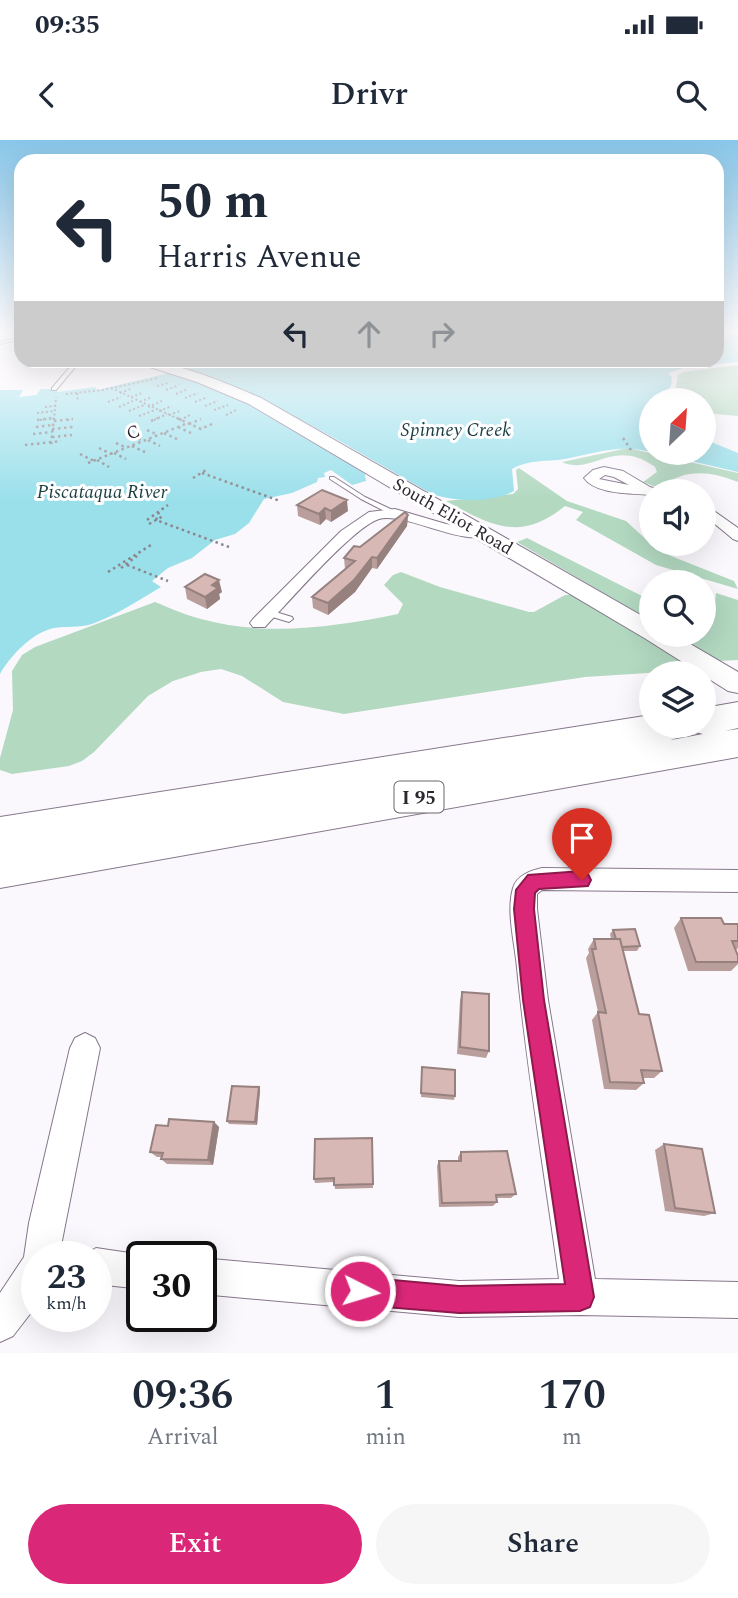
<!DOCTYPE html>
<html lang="en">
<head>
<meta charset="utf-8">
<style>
	body { margin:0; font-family:Spectral,serif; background:#f6f6f7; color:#1f2937; height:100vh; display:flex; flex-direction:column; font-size:26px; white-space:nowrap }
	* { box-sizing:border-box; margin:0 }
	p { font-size:23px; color:#747a83 }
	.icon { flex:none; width:38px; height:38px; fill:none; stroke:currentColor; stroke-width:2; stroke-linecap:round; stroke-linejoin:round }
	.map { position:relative; height:1213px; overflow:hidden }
	.side { display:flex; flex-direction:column; background:#fff; flex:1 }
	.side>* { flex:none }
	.hud { position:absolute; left:14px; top:14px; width:710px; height:214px; border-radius:21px; box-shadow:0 7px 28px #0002; background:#fff; color:#1f2937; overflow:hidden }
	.needle { width:46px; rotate:25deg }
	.tools { position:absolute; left:639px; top:248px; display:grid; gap:14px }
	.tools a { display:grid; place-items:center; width:77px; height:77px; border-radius:50%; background:#fff; box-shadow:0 7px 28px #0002; font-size:35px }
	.speed { position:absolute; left:21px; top:1101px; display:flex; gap:14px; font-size:35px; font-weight:700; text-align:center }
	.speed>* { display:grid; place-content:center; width:91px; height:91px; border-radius:50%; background:#fff; box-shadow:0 7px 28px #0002; line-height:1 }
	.speed small { font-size:18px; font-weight:400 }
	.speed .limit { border:4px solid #111; border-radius:10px; background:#fff; color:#111 }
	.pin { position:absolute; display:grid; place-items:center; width:60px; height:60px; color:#fff; margin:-72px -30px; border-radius:50% 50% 50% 0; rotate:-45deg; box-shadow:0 0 7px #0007 }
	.pin .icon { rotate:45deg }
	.me { position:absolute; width:77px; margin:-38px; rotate:95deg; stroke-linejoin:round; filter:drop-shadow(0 0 5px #0008) }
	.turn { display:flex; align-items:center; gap:24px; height:147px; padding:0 28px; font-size:32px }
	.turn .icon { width:91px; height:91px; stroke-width:2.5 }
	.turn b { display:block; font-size:49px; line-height:60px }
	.lanes { display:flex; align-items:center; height:66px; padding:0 28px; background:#0003; justify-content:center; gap:35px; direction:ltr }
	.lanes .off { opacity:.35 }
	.eta { display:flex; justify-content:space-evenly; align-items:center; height:119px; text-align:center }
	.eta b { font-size:42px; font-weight:600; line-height:49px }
	.action { display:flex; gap:14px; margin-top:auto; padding:14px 28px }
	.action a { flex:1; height:80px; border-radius:42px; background:#db2777; color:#fff; font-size:28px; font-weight:600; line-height:80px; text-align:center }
	.action a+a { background:#f6f6f7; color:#1f2937 }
	.status { display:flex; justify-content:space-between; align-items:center; height:49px; padding:0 35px; background:#fff; direction:ltr }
	.status svg { height:19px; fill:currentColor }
	header { display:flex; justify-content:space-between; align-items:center; height:91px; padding:0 28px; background:#fff; font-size:32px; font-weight:600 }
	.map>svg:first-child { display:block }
	.green { fill:#b3d9c1 }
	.water { fill:#9ae0eb }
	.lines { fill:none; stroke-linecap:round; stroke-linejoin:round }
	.lane-casing { stroke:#86778c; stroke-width:2 }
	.street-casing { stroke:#86778c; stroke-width:2 }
	.secondary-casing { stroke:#86778c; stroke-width:2 }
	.highway-casing { stroke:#86778c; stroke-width:2 }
	.path-far1 { stroke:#8b868d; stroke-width:2; stroke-dasharray:2 2.5; stroke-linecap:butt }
	.path { stroke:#8b868d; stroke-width:2.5; stroke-dasharray:2.5 3.5; stroke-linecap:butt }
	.lane { fill:#fff; fill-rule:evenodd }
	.street { fill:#fff; fill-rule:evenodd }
	.secondary { fill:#fff; fill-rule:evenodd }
	.highway { fill:#fff; fill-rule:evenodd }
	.wall { fill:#b99e9c }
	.shaded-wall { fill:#96817f }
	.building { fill:#d7b8b5; stroke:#96817f; stroke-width:2 }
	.route { fill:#db2777; stroke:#8e194d; stroke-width:2 }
	.labels { text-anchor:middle; stroke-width:6; stroke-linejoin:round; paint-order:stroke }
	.far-street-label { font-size:18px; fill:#2d262f; stroke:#fff }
	.far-water-label { font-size:19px; font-style:italic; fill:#1b3d42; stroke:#fff }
	.shield { fill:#fff; stroke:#6c676d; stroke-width:2 }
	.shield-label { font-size:19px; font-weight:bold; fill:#2d262f }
</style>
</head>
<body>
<div class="status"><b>09:35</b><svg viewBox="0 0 49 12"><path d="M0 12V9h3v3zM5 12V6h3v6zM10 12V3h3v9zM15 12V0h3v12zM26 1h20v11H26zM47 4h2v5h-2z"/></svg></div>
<header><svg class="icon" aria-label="back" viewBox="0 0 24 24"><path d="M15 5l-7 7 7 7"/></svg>Drivr<svg class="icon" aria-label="search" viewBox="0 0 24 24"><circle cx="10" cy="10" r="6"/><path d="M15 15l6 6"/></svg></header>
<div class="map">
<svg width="738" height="1213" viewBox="0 0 738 1213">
	<rect width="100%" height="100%" fill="#fbf8fd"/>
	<path class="green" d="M738 225V276L704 273V261H662L676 247 678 235 684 232Z
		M628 308 738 333V342C708 331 686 328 659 348L643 342 657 332 655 327C613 297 593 336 562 322Z
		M519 328 567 361 626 381 651 404 671 416 734 441 738 449 656 425 576 380 583 372 565 366C520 403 490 385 446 361L513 354 518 349 516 330Z
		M527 398 648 459 651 462V481L517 402Z
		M401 432 440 447 529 472H534L565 455H571L695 527V530L585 537 344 574 283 562 242 536 221 529 201 532 173 541 148 556 94 612 82 621 69 626 12 634 0 630V618L13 570 12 531 22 515 35 507 155 462C170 468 185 475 201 479 266 497 334 487 398 474L403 464 384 445 393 435Z
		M716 453 738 460V520L719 521 676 495H704V487L713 480Z"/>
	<path class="water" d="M718 190H738V222L686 227 668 233 672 237 671 246 658 261H651V267L645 270 651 275V312C619 304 597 313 565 319 546 322 529 319 512 329L514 351C492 363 455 362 432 354 342 304 255 246 154 221L718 220Z
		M169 233C236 249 307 297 365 334L366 341 352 345 331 330 324 333 325 337 318 338 317 342 292 353 264 359 249 383 235 394 215 400 192 418 168 428 152 441 161 447C139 460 117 475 92 484 80 488 66 486 54 488 33 492 10 516 0 534V250H23L19 257 36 255 41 249H58L57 252 95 247 97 250Z
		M704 299 738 313V332L657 313H704Z"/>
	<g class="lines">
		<defs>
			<path id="lane" d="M21 197V199L0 204V202Z
				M76 220H81L56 250H52V248Z
				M330 337H334L365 357 399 373 392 375 361 359 330 339Z
				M269 470 292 477 293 479 289 482 266 475 265 473Z"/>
			<path id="street" d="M604 327 623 331 650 347 667 352H651V355C632 353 596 355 584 338L593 330ZM605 335 614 337 629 345 599 339Z
				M704 364 738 388V401L733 399 704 375Z
				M395 369 446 384 486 390 489 393C470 410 404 371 379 379 353 387 287 464 265 487H253L250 483 253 479 341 391 369 372Z
				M542 728 738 730V752L542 750 537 754V769L548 860 595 1139 738 1142V1178L580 1175 459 1177 201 1154V1118L459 1141 559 1139C545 1036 527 932 517 828 515 804 506 772 513 748 517 735 530 731 542 728Z
				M85 893 95 898 100 908 59 1116H37V1165L13 1196 0 1202V1153L24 1117 29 1083 70 908 75 898Z
				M96 1108 150 1116H142V1149L96 1144V1116H82Z"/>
			<path id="secondary" d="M128 220C175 220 218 240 261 258L651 481V495H675L738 532V553L728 551 646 499 249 264 197 242Z"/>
			<path id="highway" d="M738 562V588L725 591 738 589V617L0 748V677L651 575V586H704V568ZM688 586 691 591 703 594 671 600 683 596Z"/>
		</defs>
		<use href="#lane" class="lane-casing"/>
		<use href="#street" class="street-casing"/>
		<use href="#secondary" class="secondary-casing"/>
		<use href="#highway" class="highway-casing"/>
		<path class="path-far1" d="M157 246 168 243
			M111 248 181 280
			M166 250 179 245
			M77 253 78 262
			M120 253 131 249
			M66 254 103 250 158 238
			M176 254 188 249
			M131 257 142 253
			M185 258 198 253
			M108 262 121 257
			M140 262 152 257
			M195 262 208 257
			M205 266 218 261
			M45 267 55 266
			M119 267 133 261
			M148 267 162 261
			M214 270 228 265
			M129 271 144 265
			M159 271 172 266
			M37 273 55 271
			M169 275 180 271
			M226 275 238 269
			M139 276 155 270
			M40 280 54 278
			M54 280 56 257
			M67 280 73 279
			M154 280 167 274
			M180 280 190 275"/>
		<path class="path" d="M177 278 201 289 212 284
			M37 280 54 278
			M179 280 184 278
			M54 281 73 279
			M151 281 158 278
			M189 284 201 279
			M36 287 53 285
			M178 287 191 293
			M52 289 73 287
			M147 290 158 295
			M164 293 177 299
			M33 294 52 292
			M133 296 143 301
			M52 297 72 295
			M623 298 631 310
			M148 300 160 306
			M116 303 127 308
			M51 304 54 278
			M25 305 61 301
			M132 306 145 312
			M99 308 111 314
			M114 313 126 319
			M80 314 94 321
			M97 320 109 327
			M88 323 188 283
			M202 333 280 361
			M193 338 206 330
			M159 372 156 380 229 407
			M147 380 168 365
			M149 384 163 376
			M127 425 168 441
			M121 428 137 416
			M108 432 151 405"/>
		<use href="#lane" class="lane"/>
		<use href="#street" class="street"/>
		<use href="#secondary" class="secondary"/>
		<use href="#highway" class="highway"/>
	</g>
	<path class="wall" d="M297 365 348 371 331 382 326 379 320 385 298 376Z
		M408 375 407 386 377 429 372 428 355 452 328 475 313 468 312 457 345 429 344 418Z
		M185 447 222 452 219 454 220 459 207 469 187 459Z
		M681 778 724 784H738V808L736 810 738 816V824L731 831H688L674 788Z
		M613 790 640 806 637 811H623L639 874 662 931 654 938H643L644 943 636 950 604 949 592 880 598 872 586 818 589 813 588 809 594 799H611L610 794Z
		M462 852 489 911 486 918 457 914 460 860Z
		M422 927 455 956 454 960 421 957Z
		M259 947 260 950 257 985 229 984 227 981Z
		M214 982 219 987 213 1025 167 1024 161 1019 162 1017H157L150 1012 168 986Z
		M372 998 373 1048 335 1049 334 1042 315 1043 314 1039Z
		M664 1004 715 1073 704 1076 665 1071 655 1010Z
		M461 1012 516 1054 511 1058H496L497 1062 493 1066 439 1067 437 1026 439 1021H458V1017Z"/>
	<path class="shaded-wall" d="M347 360 348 371 331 382V371Z
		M325 368 326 379 320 385 319 374Z
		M408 375 407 386 377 429V418Z
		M372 417V428L355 452 328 475V463Z
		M219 440 222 452 219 454 220 459 207 469 205 457 212 445Z
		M259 947 260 950 257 985 255 982Z
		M214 982 219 987 213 1025 208 1020Z"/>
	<path class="building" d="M322 350 347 360 331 371 325 368 319 374 297 365Z
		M405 372 408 375 377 418 372 417 354 440 328 463 312 457 355 421 344 418 354 406 360 407Z
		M205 434 219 440 212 445 218 448 205 457 185 447Z
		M681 778H721L724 784H738V801H732L738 816V822H696Z
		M635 789 640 806 622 807 620 799H616L613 790Z
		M594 799H620L639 874 649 875 662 931 641 930 644 943 610 942 598 872 606 873 592 809H596Z
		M462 852 489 854V911L460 907Z
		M422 927 455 930V956L421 953Z
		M232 946 259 947 255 982 227 981Z
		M169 979 214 982 208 1020 161 1019 163 1013 150 1012 156 985 168 986Z
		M372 998 373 1044 334 1045V1038L314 1039 315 999Z
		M664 1004 702 1009 715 1073 675 1068Z
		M507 1011 516 1054 496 1055 497 1062 442 1063 439 1021H461V1012Z"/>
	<linearGradient id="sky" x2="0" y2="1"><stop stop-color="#89c6e9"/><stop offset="0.53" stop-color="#fdfcfe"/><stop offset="1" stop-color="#fdfcfe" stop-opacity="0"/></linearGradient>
	<rect width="738" height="360" fill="url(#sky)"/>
	<path class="route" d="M582 731 588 734 591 740 588 746 539 749 535 753 534 769 544 860 594 1157 590 1167 580 1171 459 1173 360 1165 350 1161 346 1151 350 1141 360 1137 459 1146 565 1144 523 860 514 769 516 750 528 735Z"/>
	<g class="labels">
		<g class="far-street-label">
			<text transform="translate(133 292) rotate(-22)" y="6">C</text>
			<text transform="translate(453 376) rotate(30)" y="6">South Eliot Road</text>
		</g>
		<g class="far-water-label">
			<text x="456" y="296">Spinney Creek</text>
			<text x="102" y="358">Piscataqua River</text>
		</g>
		<rect class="shield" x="394.5" y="641.5" width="49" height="31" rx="5"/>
		<g class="shield-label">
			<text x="419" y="664">I 95</text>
		</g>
	</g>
</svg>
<div class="tools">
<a><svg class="needle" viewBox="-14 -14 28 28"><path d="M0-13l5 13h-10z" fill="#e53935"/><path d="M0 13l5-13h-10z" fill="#747a83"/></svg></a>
<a><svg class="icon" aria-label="sound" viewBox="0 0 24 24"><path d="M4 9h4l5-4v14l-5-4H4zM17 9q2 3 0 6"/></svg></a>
<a><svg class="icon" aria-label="search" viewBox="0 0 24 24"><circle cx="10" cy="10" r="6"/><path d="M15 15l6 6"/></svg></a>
<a><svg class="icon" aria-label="layers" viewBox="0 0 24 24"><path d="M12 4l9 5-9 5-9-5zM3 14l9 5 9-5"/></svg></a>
</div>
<div class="speed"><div>23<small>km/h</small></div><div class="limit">30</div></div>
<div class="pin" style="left:582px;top:740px;background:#d93025"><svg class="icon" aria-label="arrive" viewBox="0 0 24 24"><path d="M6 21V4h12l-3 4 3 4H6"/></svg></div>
<svg class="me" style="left:360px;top:1151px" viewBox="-20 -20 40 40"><circle r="17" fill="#db2777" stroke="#fff" stroke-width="3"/><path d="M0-11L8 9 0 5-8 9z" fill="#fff"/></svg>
<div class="hud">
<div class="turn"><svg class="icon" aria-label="left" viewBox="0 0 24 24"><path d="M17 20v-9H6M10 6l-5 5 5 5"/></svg><div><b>50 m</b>Harris Avenue</div></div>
<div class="lanes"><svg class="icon" aria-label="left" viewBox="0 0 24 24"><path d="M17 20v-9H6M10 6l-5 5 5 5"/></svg><svg class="icon off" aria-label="ahead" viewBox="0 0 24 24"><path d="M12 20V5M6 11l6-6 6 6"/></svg><svg class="icon off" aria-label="right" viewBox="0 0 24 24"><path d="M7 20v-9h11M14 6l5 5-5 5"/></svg></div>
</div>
</div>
<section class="side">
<div class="eta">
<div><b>09:36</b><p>Arrival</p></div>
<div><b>1</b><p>min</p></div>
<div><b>170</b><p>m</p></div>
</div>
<div class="action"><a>Exit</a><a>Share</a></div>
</section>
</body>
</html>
